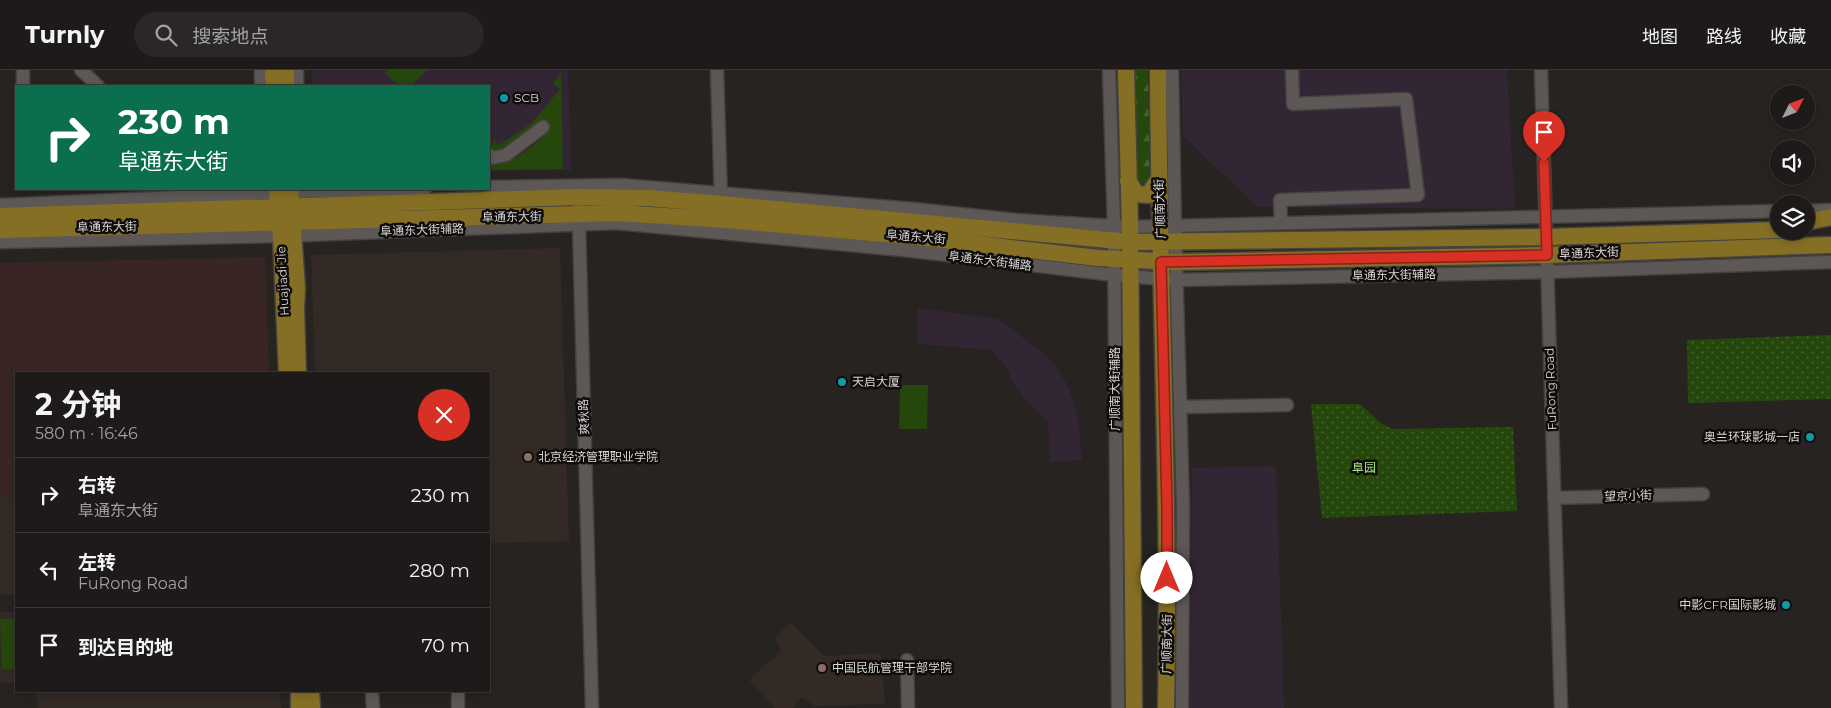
<!DOCTYPE html>
<html lang="zh">
<head>
<meta charset="utf-8">
<style>
	body { margin:0; font-family:Montserrat,"Noto Sans SC",sans-serif; background:#2a2726; color:#f1f3f6; height:100vh; display:flex; flex-direction:column; font-size:19px; white-space:nowrap }
	* { box-sizing:border-box; margin:0 }
	p { font-size:16px; color:#a0a1a2 }
	.icon { flex:none; width:28px; height:28px; fill:none; stroke:currentColor; stroke-width:2; stroke-linecap:round; stroke-linejoin:round }
	.map { position:relative; flex:1; overflow:hidden }
	.side { position:absolute; left:15px; top:302px; width:475px; height:320px; display:flex; flex-direction:column; background:#1d1a19; border-radius:0px; box-shadow:0 2px 8px #0003,0 0 0 1px #3b3838 }
	.side>* { flex:none }
	.guide { position:absolute; left:15px; top:15px; width:475px; height:105px; border-radius:0px; box-shadow:0 2px 8px #0003,0 0 0 1px #3b3838; background:#0b6e4f; color:#fff; overflow:hidden }
	.needle { width:32px; rotate:48deg }
	.buttons { position:absolute; left:1770px; top:15px; display:grid; gap:10px }
	.buttons a { display:grid; place-items:center; width:45px; height:45px; border-radius:50%; background:#1d1a19; box-shadow:0 2px 8px #0003,0 0 0 1px #3b3838; font-size:25px }
	.pin { position:absolute; display:grid; place-items:center; width:42px; height:42px; color:#fff; margin:-51px -21px; border-radius:50% 50% 50% 0; rotate:-45deg; box-shadow:0 0 5px #0007 }
	.pin .icon { rotate:45deg }
	.me { position:absolute; width:55px; margin:-28px; rotate:0deg; stroke-linejoin:round; filter:drop-shadow(0 0 4px #0008) }
	.turn { display:flex; align-items:center; gap:18px; height:105px; padding:0 20px; font-size:22px }
	.turn .icon { width:65px; height:65px; stroke-width:2.5 }
	.turn b { display:block; font-size:35px; line-height:42px }
	.round { display:grid; place-items:center; flex:none; width:52px; height:52px; border-radius:26px; background:#2a2726 }
	.overview { display:flex; align-items:center; justify-content:space-between; height:85px; padding:0 20px }
	h1 { font-size:30px; font-weight:700; line-height:38px }
	ul { padding:0; list-style:none }
	li { display:flex; align-items:center; gap:15px; height:75px; padding:0 20px; border-top:1px solid #3b3838 }
	li div { flex:1 }
	li b { display:block; font-size:19px }
	li em { font-style:normal }
	header { display:flex; align-items:center; gap:30px; box-sizing:border-box; height:70px; padding:0 25px; background:#1d1a19; border-bottom:1px solid #3b3838 }
	header strong { font-size:24px }
	nav { display:flex; gap:28px; margin-inline-start:auto; font-size:18px }
	.search { width:350px; height:45px; background:#2a2726; display:flex; align-items:center; gap:12px; box-sizing:border-box; padding:0 18px; border-radius:28px; color:#a0a1a2; font-size:19px }
	.map>svg:first-child { display:block }
	.commercial { fill:#332634 }
	.built { fill:#342a25 }
	.medical { fill:#392624 }
	.green { fill:#25470c }
	.forest { fill:url(#forest-firs) }
	.park { fill:url(#park-dots) }
	.lines { fill:none; stroke-linecap:round; stroke-linejoin:round }
	.minor-casing { stroke:#444140; stroke-width:15 }
	.major-casing { stroke:#444140; stroke-width:19 }
	.minor { stroke:#5d5855; stroke-width:12 }
	.major { stroke:#856f24; stroke-width:16 }
	.route-casing { stroke:#8d1f18; stroke-width:12 }
	.route { stroke:#d93025; stroke-width:9 }
	.culture-dot { fill:#0f9aa8; stroke:#0f0d0c; stroke-width:2 }
	.education-dot { fill:#8d6e63; stroke:#0f0d0c; stroke-width:2 }
	.labels { text-anchor:middle; stroke-width:5; stroke-linejoin:round; paint-order:stroke }
	.poi-label { font-size:12px; fill:#d9d6d5; stroke:#0f0d0c; text-anchor:start }
	.street-label { font-size:12px; fill:#d9d6d5; stroke:#0f0d0c }
	.park-label { font-size:12px; fill:#a7e187; stroke:#0f0d0c }
</style>
</head>
<body>
<header>
<strong>Turnly</strong>
<div class="search"><svg class="icon" aria-label="search" viewBox="0 0 24 24"><circle cx="10" cy="10" r="6"/><path d="M15 15l6 6"/></svg>搜索地点</div>
<nav><a>地图</a><a>路线</a><a>收藏</a></nav>
</header>
<div class="map">
<svg width="1831" height="638" viewBox="0 0 1831 638">
	<defs>
		<pattern id="forest-firs" width="22" height="20" patternUnits="userSpaceOnUse" patternTransform="scale(1.25)"><rect width="22" height="20" fill="#25470c"/><path d="M5 1l3.5 6h-7zM16 11l3.5 6h-7z" fill="#44612e"/></pattern>
		<pattern id="park-dots" width="8" height="8" patternUnits="userSpaceOnUse" patternTransform="scale(1.25)"><rect width="8" height="8" fill="#25470c"/><path d="M2 2h.1M6 6h.1" fill="none" stroke="#44612e" stroke-width="1.8" stroke-linecap="round"/></pattern>
	</defs>
	<rect width="100%" height="100%" fill="#272321"/>
	<path class="commercial" d="M312 0H568L571 100 489 101V16H313Z
		M1181 0H1507L1515 139 1257 137 1183 66Z
		M918 238 998 249 1037 278 1054 294 1068 316 1078 347 1082 390 1050 392 1048 350 1033 338 1015 316 1007 299 992 280 918 274Z
		M1276 396 1284 638H1190L1192 398Z"/>
	<path class="built" d="M560 178 569 471 489 473V304H315L311 185Z
		M16 426V525H0V427Z
		M0 542H16V613H0Z
		M790 552 825 586 881 583 885 634 814 636 802 627 792 638H775L749 610 781 581 775 568Z
		M36 621H280L281 638H38Z"/>
	<path class="medical" d="M265 187 269 304H16V426L0 427V193Z"/>
	<path class="green" d="M388 0H427L411 16H399L385 3Z
		M561 3 563 99 489 100V91C512 99 534 75 550 60L541 51 498 82 490 78 494 69 498 76 532 53 560 19 553 14Z
		M900 315H928L927 359H899Z
		M0 549H16V599H2Z"/>
	<path class="forest" d="M1133 0H1148L1150 114 1146 120 1136 117Z"/>
	<path class="park" d="M1831 265V329L1688 333 1687 270Z
		M1311 334H1360L1382 354 1393 359 1513 357 1517 441 1322 448Z"/>
	<g class="lines">
		<defs>
			<path id="minor" d="M23 0V16
				M81 0 98 16
				M261 0V16
				M297 0V16
				M717 0 721 130
				M1109 0 1114 156 1118 638
				M1172 0 1175 156 1183 436 1182 638
				M1541 0 1561 638
				M489 85 493 88 506 85 543 57
				M489 117 621 115 914 139 1016 150 1130 157 1779 141
				M578 118 592 638
				M0 135 290 122 425 119
				M1806 141 1831 140
				M1281 153 1280 130 1418 125 1406 29 1293 34 1292 0
				M0 172 281 166 616 153 913 181 1114 205 1176 210 1547 202 1831 192
				M1180 337 1287 335
				M1554 428 1703 424
				M907 590 908 638
				M372 621 373 638
				M458 621V638"/>
			<path id="major" d="M273 0 274 16
				M286 0V16
				M1126 0 1130 157 1134 638
				M1158 0C1159 213 1170 425 1166 638
				M1128 111 1137 124 1148 125 1159 109
				M277 119 281 166 287 304
				M290 119 297 218 296 238 298 304
				M0 146 578 127 648 128 721 134 1130 172 1546 167 1779 160
				M1806 152 1831 147
				M0 160 618 143 727 150 916 167 1098 188 1176 192 1547 185 1831 175
				M299 621V638
				M311 621 312 638"/>
		</defs>
		<use href="#minor" class="minor-casing"/>
		<use href="#major" class="major-casing"/>
		<use href="#minor" class="minor"/>
		<use href="#major" class="major"/>
	</g>
	<g class="lines">
		<defs>
			<path id="route" d="M1167 508V437L1161 192 1547 185 1544 92"/>
		</defs>
		<use href="#route" class="route-casing"/>
		<use href="#route" class="route"/>
	</g>
	<g class="culture-dot">
		<circle cx="504" cy="28" r="5"/>
		<circle cx="842" cy="312" r="5"/>
		<circle cx="1810" cy="367" r="5"/>
		<circle cx="1786" cy="535" r="5"/>
	</g>
	<g class="education-dot">
		<circle cx="528" cy="387" r="5"/>
		<circle cx="822" cy="598" r="5"/>
	</g>
	<g class="labels">
		<g class="poi-label">
			<text x="514" y="32">SCB</text>
			<text x="852" y="316">天启大厦</text>
			<text x="1800" y="371" text-anchor="end">奥兰环球影城一店</text>
			<text x="538" y="391">北京经济管理职业学院</text>
			<text x="1776" y="539" text-anchor="end">中影CFR国际影城</text>
			<text x="832" y="602">中国民航管理干部学院</text>
		</g>
		<g class="street-label">
			<text transform="translate(1160 139) rotate(-92)" y="4">广顺南大街</text>
			<text transform="translate(512 147) rotate(-1)" y="4">阜通东大街</text>
			<text transform="translate(107 157) rotate(-1)" y="4">阜通东大街</text>
			<text transform="translate(422 160) rotate(-2)" y="4">阜通东大街辅路</text>
			<text transform="translate(916 167) rotate(5)" y="4">阜通东大街</text>
			<text transform="translate(1589 183) rotate(-2)" y="4">阜通东大街</text>
			<text transform="translate(990 191) rotate(7)" y="4">阜通东大街辅路</text>
			<text transform="translate(1394 205) rotate(-1)" y="4">阜通东大街辅路</text>
			<text transform="translate(283 211) rotate(-93)" y="4">Huajiadi Jie</text>
			<text transform="translate(1115 319) rotate(-90)" y="4">广顺南大街辅路</text>
			<text transform="translate(1551 319) rotate(-92)" y="4">FuRong Road</text>
			<text transform="translate(584 347) rotate(-92)" y="4">爽秋路</text>
			<text transform="translate(1628 426) rotate(-2)" y="4">望京小街</text>
			<text transform="translate(1167 574) rotate(-89)" y="4">广顺南大街</text>
		</g>
		<g class="park-label">
			<text x="1364" y="402">阜园</text>
		</g>
	</g>
</svg>
<div class="buttons">
<a><svg class="needle" viewBox="-14 -14 28 28"><path d="M0-13l5 13h-10z" fill="#e53935"/><path d="M0 13l5-13h-10z" fill="#a0a1a2"/></svg></a>
<a><svg class="icon" aria-label="sound" viewBox="0 0 24 24"><path d="M4 9h4l5-4v14l-5-4H4zM17 9q2 3 0 6"/></svg></a>
<a><svg class="icon" aria-label="layers" viewBox="0 0 24 24"><path d="M12 4l9 5-9 5-9-5zM3 14l9 5 9-5"/></svg></a>
</div>
<div class="pin" style="left:1544px;top:92px;background:#d93025"><svg class="icon" aria-label="arrive" viewBox="0 0 24 24"><path d="M6 21V4h12l-3 4 3 4H6"/></svg></div>
<svg class="me" style="left:1167px;top:508px" viewBox="-20 -20 40 40"><circle r="19" fill="#fff"/><path d="M0-13L10 11 0 6-10 11z" fill="#d93025"/></svg>
<div class="guide">
<div class="turn"><svg class="icon" aria-label="right" viewBox="0 0 24 24"><path d="M7 20v-9h11M14 6l5 5-5 5"/></svg><div><b>230 m</b>阜通东大街</div></div>
</div>
<section class="side">
<div class="overview"><div><h1>2 分钟</h1><p>580 m · 16:46</p></div><a class="round" style="background:#d93025;color:#fff"><svg class="icon" aria-label="close" viewBox="0 0 24 24"><path d="M6 6l12 12M18 6L6 18"/></svg></a></div>
<ul>
<li><svg class="icon" aria-label="right" viewBox="0 0 24 24"><path d="M7 20v-9h11M14 6l5 5-5 5"/></svg><div><b>右转</b><p>阜通东大街</p></div><em>230 m</em></li>
<li><svg class="icon" aria-label="left" viewBox="0 0 24 24"><path d="M17 20v-9H6M10 6l-5 5 5 5"/></svg><div><b>左转</b><p>FuRong Road</p></div><em>280 m</em></li>
<li><svg class="icon" aria-label="arrive" viewBox="0 0 24 24"><path d="M6 21V4h12l-3 4 3 4H6"/></svg><div><b>到达目的地</b></div><em>70 m</em></li>
</ul>
</section>
</div>
</body>
</html>
